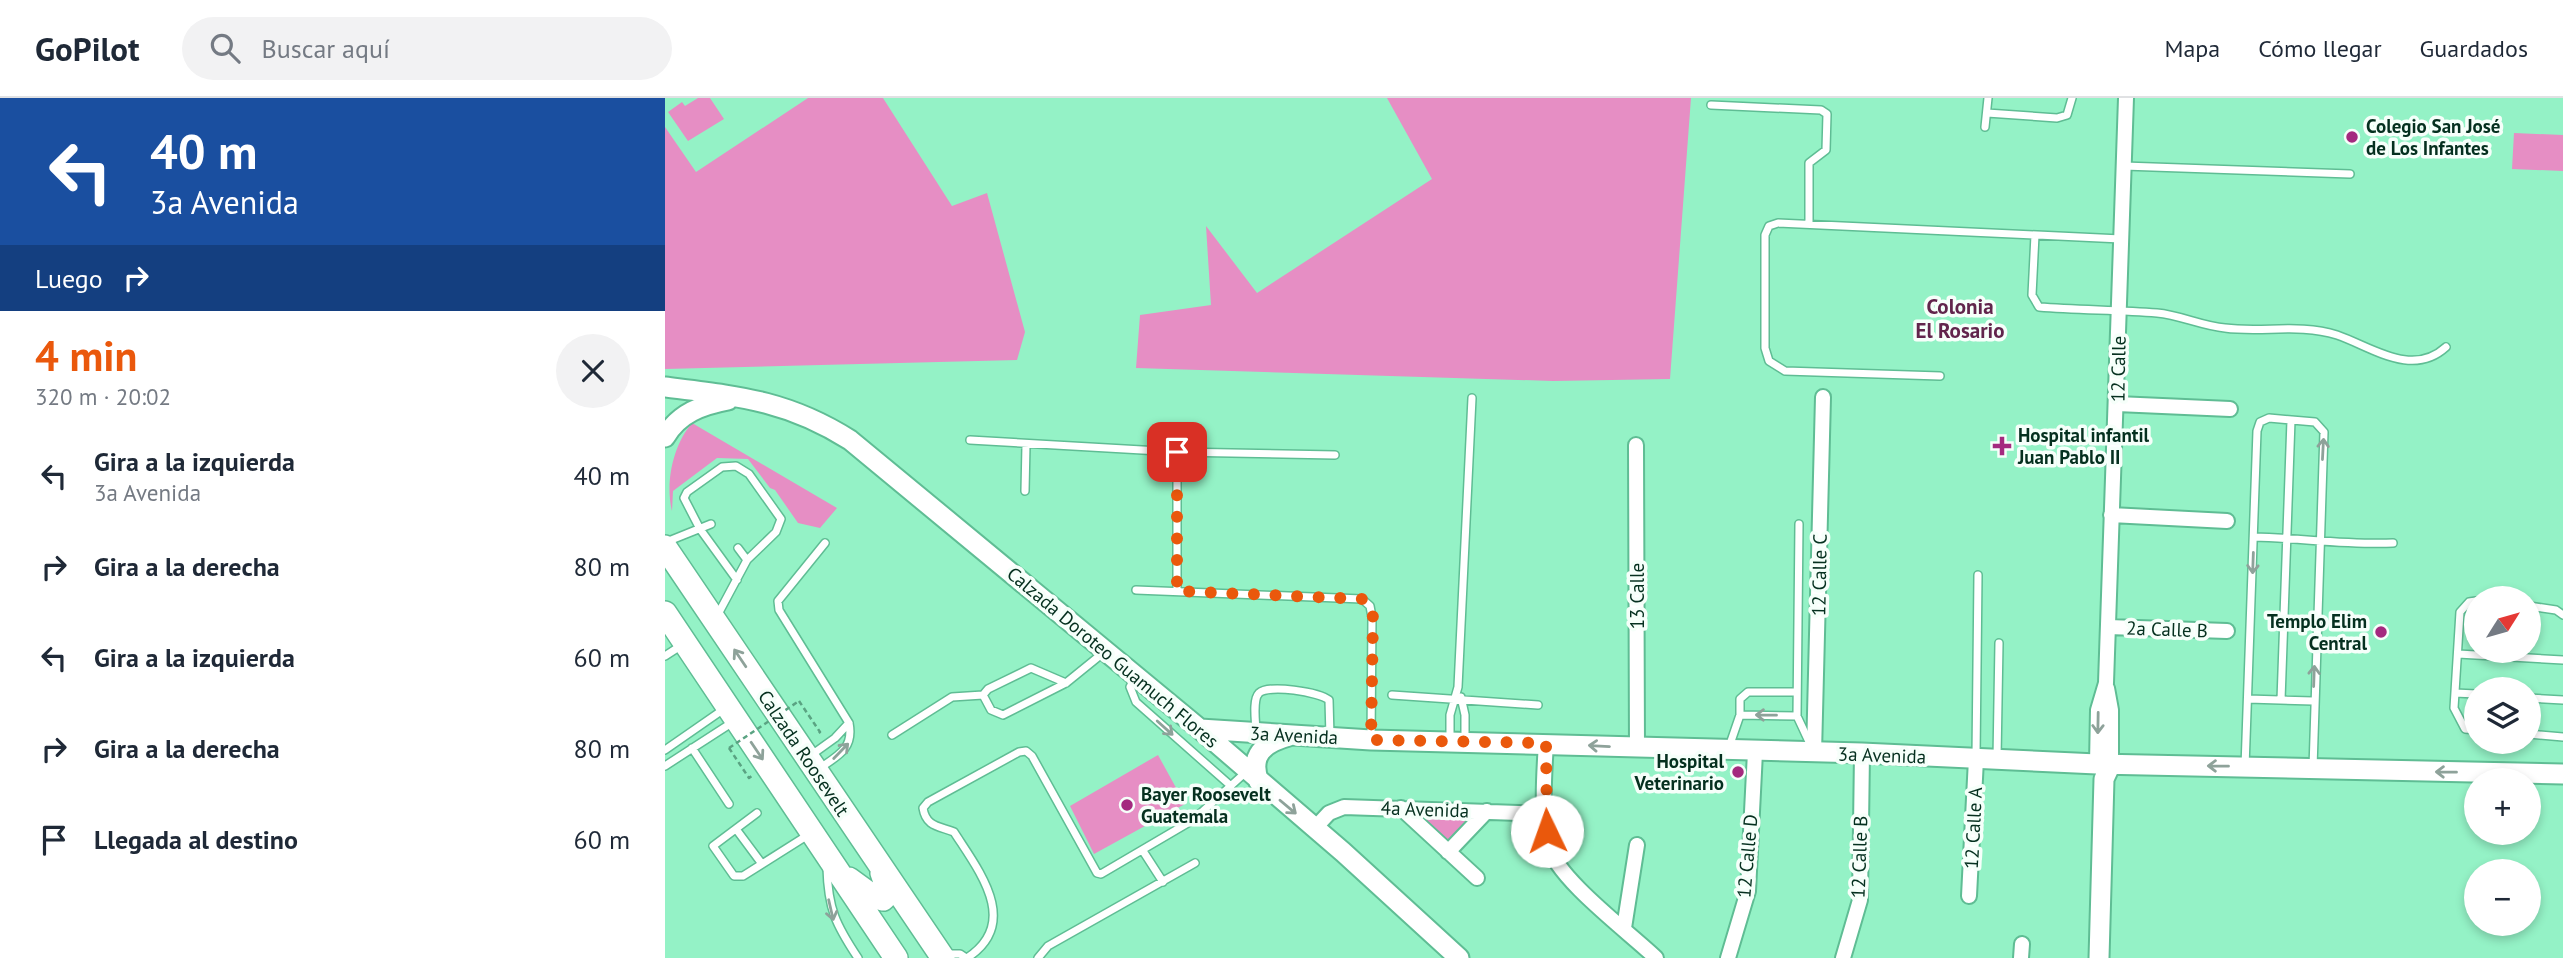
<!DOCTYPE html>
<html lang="es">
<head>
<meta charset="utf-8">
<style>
	body { margin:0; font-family:"PT Sans",sans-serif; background:#f2f2f3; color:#1f2937; height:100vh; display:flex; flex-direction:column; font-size:26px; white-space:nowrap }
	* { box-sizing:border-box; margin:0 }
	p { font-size:23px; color:#747a83 }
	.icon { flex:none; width:38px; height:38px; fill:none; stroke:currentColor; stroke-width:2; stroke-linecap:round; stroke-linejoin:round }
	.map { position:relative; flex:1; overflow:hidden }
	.panel { display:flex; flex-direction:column; background:#fff; width:665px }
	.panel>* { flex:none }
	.guide { background:#1a4fa0; color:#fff; overflow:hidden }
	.needle { width:46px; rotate:53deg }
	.fabs { position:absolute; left:1799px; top:488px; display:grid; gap:14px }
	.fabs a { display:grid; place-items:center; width:77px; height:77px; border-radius:50%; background:#fff; box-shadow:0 4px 10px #0003; font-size:35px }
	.pin { position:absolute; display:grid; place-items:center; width:60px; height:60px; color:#fff; margin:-30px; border-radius:14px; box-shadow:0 4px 10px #0006 }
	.me { position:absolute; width:77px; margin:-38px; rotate:357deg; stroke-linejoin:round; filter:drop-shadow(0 0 5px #0008) }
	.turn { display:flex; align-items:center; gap:24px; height:147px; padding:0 35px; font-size:32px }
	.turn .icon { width:91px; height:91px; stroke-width:2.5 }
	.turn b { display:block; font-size:49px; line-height:60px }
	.then { display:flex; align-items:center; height:66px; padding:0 35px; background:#0003; gap:14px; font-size:26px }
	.round { display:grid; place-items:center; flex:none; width:74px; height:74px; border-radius:37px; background:#f2f2f3 }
	.headline { display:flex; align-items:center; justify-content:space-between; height:119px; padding:0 35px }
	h1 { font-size:42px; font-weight:600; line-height:52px; color:#ea580c }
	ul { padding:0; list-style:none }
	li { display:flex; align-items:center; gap:21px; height:91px; padding:0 35px }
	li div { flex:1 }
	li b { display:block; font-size:26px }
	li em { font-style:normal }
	header { display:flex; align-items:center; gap:42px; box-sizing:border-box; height:98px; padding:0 35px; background:#fff; border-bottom:2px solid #e0e1e3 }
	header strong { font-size:33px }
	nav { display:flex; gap:38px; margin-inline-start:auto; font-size:24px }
	.search { width:490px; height:63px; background:#f2f2f3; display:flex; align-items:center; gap:18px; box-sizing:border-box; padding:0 24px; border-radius:38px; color:#747a83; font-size:26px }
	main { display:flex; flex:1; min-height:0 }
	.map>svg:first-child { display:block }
	.green { fill:#e68ec4 }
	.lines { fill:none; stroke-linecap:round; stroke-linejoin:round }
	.service-casing { stroke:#5fbd94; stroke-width:10 }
	.minor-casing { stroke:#5fbd94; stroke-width:18 }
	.secondary-casing { stroke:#5fbd94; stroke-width:23 }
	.trunk-casing { stroke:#5fbd94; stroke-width:26 }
	.path { stroke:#5aa382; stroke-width:2.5; stroke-dasharray:5 3.5; stroke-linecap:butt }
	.service { stroke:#fff; stroke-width:7 }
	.minor { stroke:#fff; stroke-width:14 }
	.secondary { stroke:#fff; stroke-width:19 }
	.trunk { stroke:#fff; stroke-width:23 }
	.path-bridge { stroke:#5aa382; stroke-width:2.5; stroke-dasharray:5 3.5; stroke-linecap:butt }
	.oneway { stroke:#8ea29a }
	.route { stroke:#ea580c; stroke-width:12; stroke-dasharray:0 21.6 }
	.poi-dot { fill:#a42a7f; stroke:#f6fffa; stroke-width:2.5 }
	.labels { text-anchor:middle; stroke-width:7; stroke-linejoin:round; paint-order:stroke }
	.poi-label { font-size:19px; font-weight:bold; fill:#05301f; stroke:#f6fffa; text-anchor:start }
	.street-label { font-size:19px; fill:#05301f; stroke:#f6fffa }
	.neighbourhood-label { font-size:21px; font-weight:bold; fill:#61254c; stroke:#f6fffa }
</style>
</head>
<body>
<header>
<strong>GoPilot</strong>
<div class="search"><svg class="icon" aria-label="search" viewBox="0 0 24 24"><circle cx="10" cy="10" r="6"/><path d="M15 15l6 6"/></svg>Buscar aquí</div>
<nav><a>Mapa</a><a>Cómo llegar</a><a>Guardados</a></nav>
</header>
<main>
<section class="panel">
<div class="guide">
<div class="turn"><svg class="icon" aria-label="left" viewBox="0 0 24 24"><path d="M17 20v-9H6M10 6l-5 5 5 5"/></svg><div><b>40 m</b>3a Avenida</div></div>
<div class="then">Luego<svg class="icon" aria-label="right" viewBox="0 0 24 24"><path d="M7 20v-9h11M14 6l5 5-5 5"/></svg></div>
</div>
<div class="headline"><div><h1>4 min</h1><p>320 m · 20:02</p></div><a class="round"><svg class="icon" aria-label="close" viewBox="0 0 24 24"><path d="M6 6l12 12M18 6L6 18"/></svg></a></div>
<ul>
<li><svg class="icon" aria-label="left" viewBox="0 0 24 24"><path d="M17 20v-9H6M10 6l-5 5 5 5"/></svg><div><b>Gira a la izquierda</b><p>3a Avenida</p></div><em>40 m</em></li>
<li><svg class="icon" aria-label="right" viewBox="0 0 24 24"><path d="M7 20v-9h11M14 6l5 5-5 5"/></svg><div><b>Gira a la derecha</b></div><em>80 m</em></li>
<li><svg class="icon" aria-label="left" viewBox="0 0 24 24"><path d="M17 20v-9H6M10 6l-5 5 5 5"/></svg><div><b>Gira a la izquierda</b></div><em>60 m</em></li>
<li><svg class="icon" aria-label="right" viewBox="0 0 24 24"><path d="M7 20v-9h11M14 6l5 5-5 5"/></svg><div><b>Gira a la derecha</b></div><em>80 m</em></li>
<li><svg class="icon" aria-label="arrive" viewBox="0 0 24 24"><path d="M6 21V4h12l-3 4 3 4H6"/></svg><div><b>Llegada al destino</b></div><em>60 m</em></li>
</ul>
</section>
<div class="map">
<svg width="1898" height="860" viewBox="0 0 1898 860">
	<rect width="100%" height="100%" fill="#94f2c6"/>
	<path class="green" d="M33 0H45L59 21 23 43 3 14 17 4 20 8Z
		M143 0H218L287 108 322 95 360 234 352 262 0 271V29L31 74Z
		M722 0H1026L1005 281 888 283 471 270 475 217 546 207 541 128 592 195 767 81Z
		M1849 35 1898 37V73L1847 71Z
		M27 325 172 410 155 430 133 425 110 392 105 390 83 361 52 360 8 393 7 413C0 385 8 347 27 325Z
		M493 657 520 706 429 756 405 708Z
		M756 718 804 723 784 744Z"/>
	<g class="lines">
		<defs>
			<path id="service" d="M1046 7 1156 12 1162 16 1161 52 1144 65V126
				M1322 15 1392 20 1402 17 1407 0
				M1320 29 1323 0
				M1459 68 1685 76
				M1370 137 1367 197 1374 209C1413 212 1453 212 1492 215 1515 217 1537 228 1560 230 1597 235 1635 225 1672 237 1707 249 1747 280 1781 249
				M1275 278 1120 273 1104 263 1100 250V137L1104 128 1113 125 1456 141
				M305 342 512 354 670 357
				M360 393 361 347
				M1589 439C1636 440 1681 447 1728 445
				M1 444 46 426
				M72 482 35 431 19 400 22 394 57 369 71 368 84 376 116 421 111 434 82 462
				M471 492 697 501 705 508 707 519 706 642
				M512 493V354
				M1811 503 1804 504 1795 514 1789 610 1800 631 1811 632
				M1864 508 1891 512 1898 517
				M52 518 82 462 73 450
				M1793 556 1898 562
				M0 558 17 547
				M471 578 465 589 471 604 566 688
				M401 585 366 570 323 591 318 597 326 612 338 617 401 585 438 555
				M1790 595 1811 596
				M727 597 873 607
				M796 599 800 617V643
				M1864 600 1898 602
				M1583 601 1648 603
				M1616 602 1626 322
				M1075 617 1132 618 1146 648
				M1132 618 1134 426
				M591 634C591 625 587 602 594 595 604 586 654 594 664 602L665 639
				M1864 636 1898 639
				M227 637 287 599 318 597
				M785 643V617L793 589 807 300
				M1064 649 1075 617V601L1083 594H1131
				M27 650 64 706
				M0 652 59 611
				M145 658 170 640 184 625
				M1311 658 1313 477
				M1332 660 1334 545
				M0 668 68 624
				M1580 669 1592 333 1595 324 1604 320 1650 324 1659 334 1648 670
				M155 670C174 657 189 650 184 625L114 512 113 503 160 445
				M92 715 48 748 69 778H78L143 737
				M71 731 97 766
				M478 753 498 784
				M162 770C163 811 171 827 193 860
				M279 856H295L301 860
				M302 860C356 825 314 773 289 734 274 728 261 729 258 710L263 704 354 654 361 653 367 658 432 775 436 776 528 722 581 674
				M373 860 383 848 530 765"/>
			<path id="minor" d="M1452 306 1565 311
				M971 347 972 650
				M1446 417 1562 423
				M1443 529 1562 533
				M1442 590 1446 612V666
				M881 645C879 678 876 715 884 748 891 780 965 835 991 860
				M1149 655 1158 299
				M1432 666 1433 612 1441 585 1461 0
				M736 710 812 780
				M649 731 664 715 679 709 880 716
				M783 754 822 713
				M1304 798 1311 661
				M959 830 972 747
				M1063 860 1083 793 1090 654
				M1178 860 1195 802 1197 655
				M1356 860 1357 846"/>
			<path id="secondary" d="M0 289C72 298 122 302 185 342L535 631 678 754 794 860
				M0 339C14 315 37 307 63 302
				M535 631 706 642 1197 655 1432 666 1898 676
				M594 684C584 658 598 645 624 638
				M1434 860 1439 681 1446 666"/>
			<path id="trunk" d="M0 449 278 860
				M0 515 231 860
				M184 781 206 797 218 801 224 795 217 775"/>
		</defs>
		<use href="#service" class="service-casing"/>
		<use href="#minor" class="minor-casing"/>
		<use href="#secondary" class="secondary-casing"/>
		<use href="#trunk" class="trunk-casing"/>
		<path class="path" d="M134 603 155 634 151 637
			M64 650 84 680 88 677"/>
		<use href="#service" class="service"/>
		<use href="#minor" class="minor"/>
		<use href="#secondary" class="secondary"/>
		<use href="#trunk" class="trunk"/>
		<path class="path-bridge" d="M64 650 134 603"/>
	</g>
	<defs><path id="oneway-shaft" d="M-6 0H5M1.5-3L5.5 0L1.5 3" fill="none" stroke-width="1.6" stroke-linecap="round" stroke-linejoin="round" transform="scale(1.75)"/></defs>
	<g class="oneway">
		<use href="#oneway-shaft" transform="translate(1658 351) rotate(-87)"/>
		<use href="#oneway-shaft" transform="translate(1588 465) rotate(92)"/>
		<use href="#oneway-shaft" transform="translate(75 560) rotate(-124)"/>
		<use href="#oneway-shaft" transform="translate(1649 578) rotate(-88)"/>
		<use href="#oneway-shaft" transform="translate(1101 617) rotate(-179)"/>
		<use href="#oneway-shaft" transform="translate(1433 625) rotate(91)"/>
		<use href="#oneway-shaft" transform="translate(500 630) rotate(42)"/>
		<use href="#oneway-shaft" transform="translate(934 648) rotate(-177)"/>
		<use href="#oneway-shaft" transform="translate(92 653) rotate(56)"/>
		<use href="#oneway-shaft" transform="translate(176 653) rotate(-46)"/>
		<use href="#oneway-shaft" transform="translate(1553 668) rotate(-179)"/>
		<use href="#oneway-shaft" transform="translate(1781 674) rotate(-179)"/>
		<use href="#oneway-shaft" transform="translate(623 709) rotate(40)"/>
		<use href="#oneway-shaft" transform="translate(166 812) rotate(77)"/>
	</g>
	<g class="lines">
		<path class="route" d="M512 354V493L697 501 705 508 708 519 706 642 881 645 882 733"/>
	</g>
	<g class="poi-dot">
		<circle cx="1687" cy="39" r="7"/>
		<path d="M1333.5 337.5h7v7h7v7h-7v7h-7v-7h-7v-7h7z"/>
		<circle cx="1716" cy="534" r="7"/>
		<circle cx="1073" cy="674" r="7"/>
		<circle cx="462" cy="707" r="7"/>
	</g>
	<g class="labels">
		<g class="poi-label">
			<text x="1701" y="35">Colegio San José<tspan x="1701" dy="22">de Los Infantes</tspan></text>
			<text x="1353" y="344">Hospital infantil<tspan x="1353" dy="22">Juan Pablo II</tspan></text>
			<text x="1702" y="530" text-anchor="end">Templo Elim<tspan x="1702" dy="22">Central</tspan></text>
			<text x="1059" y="670" text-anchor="end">Hospital<tspan x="1059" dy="22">Veterinario</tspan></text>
			<text x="476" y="703">Bayer Roosevelt<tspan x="476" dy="22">Guatemala</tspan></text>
		</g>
		<g class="street-label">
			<text transform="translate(1453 271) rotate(-89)" y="7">12 Calle</text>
			<text transform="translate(1154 477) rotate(-89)" y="7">12 Calle C</text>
			<text transform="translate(972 498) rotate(-90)" y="7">13 Calle</text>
			<text transform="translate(1502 531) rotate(2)" y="7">2a Calle B</text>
			<text transform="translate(448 559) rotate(40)" y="7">Calzada Doroteo Guamuch Flores</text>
			<text transform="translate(629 637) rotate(3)" y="7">3a Avenida</text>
			<text transform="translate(139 655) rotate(56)" y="7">Calzada Roosevelt</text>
			<text transform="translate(1217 657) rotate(2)" y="7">3a Avenida</text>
			<text transform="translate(760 711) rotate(2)" y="7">4a Avenida</text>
			<text transform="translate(1308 730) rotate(-87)" y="7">12 Calle A</text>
			<text transform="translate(1082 758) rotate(-85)" y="7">12 Calle D</text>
			<text transform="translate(1194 759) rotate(-88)" y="7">12 Calle B</text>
		</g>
		<g class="neighbourhood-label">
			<text x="1295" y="216">Colonia<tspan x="1295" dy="24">El Rosario</tspan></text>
		</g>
	</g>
</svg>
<div class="fabs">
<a><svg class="needle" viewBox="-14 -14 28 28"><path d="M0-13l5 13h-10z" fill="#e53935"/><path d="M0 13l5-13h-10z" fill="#747a83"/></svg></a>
<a><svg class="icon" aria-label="layers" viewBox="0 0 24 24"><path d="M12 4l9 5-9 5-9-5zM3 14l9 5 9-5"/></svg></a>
<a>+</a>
<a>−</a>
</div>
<div class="pin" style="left:512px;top:354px;background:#d93025"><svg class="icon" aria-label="arrive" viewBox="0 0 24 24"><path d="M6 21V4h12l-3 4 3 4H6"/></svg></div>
<svg class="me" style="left:882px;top:733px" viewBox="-20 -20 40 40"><circle r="19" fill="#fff"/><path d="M0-13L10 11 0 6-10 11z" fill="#ea580c"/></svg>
</div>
</main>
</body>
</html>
